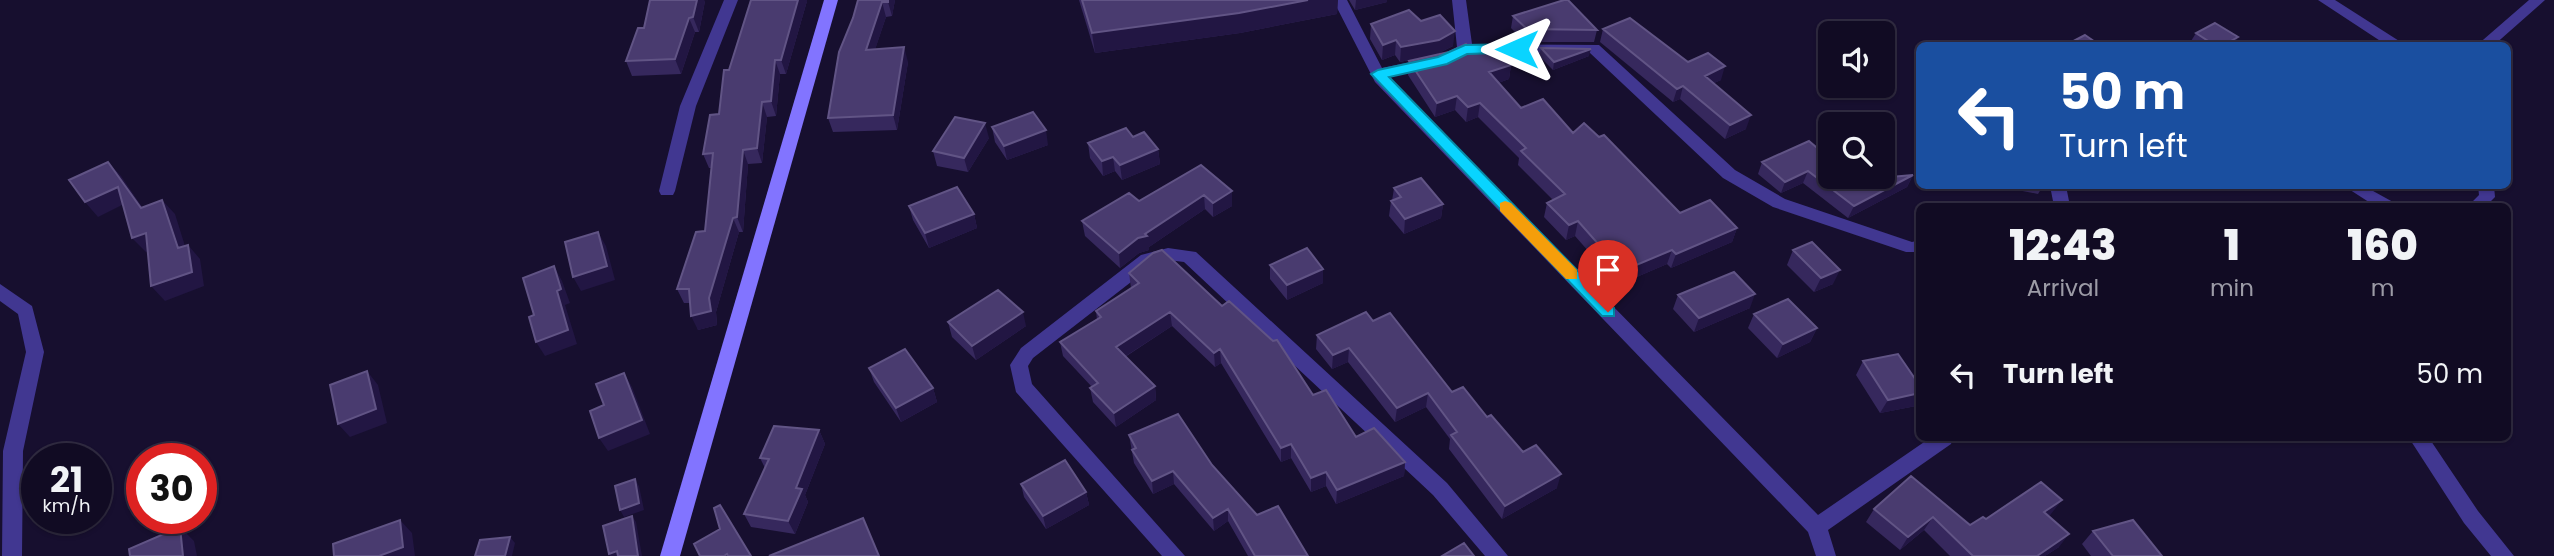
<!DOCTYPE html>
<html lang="en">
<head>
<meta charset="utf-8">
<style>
	body { margin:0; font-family:Poppins,sans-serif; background:#1a142b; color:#f1f3f6; height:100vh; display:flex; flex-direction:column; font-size:26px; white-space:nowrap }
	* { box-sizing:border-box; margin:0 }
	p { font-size:23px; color:#9c9ba6 }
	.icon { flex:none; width:38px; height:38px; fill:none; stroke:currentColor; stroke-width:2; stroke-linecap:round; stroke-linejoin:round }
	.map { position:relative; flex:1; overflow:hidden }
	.details { position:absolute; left:1916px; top:203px; width:595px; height:238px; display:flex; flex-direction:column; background:#110b23; border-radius:10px; box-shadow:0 2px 5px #0004,0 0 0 2px #302b41 }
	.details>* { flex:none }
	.hud { position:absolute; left:1916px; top:42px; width:595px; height:147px; border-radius:10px; box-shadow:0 2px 5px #0004,0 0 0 2px #302b41; background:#1a4fa0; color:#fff; overflow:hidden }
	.buttons { position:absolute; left:1818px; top:21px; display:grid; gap:14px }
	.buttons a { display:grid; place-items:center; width:77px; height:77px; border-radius:10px; background:#110b23; box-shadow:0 2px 5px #0004,0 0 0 2px #302b41; font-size:35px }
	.speed { position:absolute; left:21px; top:443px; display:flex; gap:14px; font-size:35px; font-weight:700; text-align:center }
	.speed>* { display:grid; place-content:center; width:91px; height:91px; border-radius:50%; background:#110b23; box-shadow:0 2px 5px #0004,0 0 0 2px #302b41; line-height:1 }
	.speed small { font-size:18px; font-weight:400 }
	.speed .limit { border:10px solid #d22; background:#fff; color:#111 }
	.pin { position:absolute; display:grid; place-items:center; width:60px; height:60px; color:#fff; margin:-72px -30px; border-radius:50% 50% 50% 0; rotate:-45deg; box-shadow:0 0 7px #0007 }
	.pin .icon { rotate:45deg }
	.me { position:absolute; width:77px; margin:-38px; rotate:270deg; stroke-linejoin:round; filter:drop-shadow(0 0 5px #0008) }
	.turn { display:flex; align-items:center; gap:24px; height:147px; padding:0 28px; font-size:32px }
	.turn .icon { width:91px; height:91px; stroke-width:2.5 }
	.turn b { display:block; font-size:49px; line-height:60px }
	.eta { display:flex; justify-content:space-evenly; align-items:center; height:119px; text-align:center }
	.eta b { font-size:42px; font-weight:800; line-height:49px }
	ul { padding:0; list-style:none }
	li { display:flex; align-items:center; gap:21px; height:105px; padding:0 28px }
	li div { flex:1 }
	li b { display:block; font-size:26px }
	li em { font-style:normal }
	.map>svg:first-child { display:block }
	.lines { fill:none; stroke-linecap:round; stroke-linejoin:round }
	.street { fill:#413791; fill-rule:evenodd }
	.secondary { fill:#8274ff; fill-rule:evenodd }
	.wall { fill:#36285d }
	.shaded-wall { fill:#221643 }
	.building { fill:#493b6f; stroke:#615485; stroke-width:2 }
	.route { fill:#09d4ff; stroke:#068aa6; stroke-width:2 }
	.slow { fill:#f59e0b }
</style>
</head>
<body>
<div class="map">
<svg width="2554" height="556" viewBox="0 0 2554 556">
	<rect width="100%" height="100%" fill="#170f2f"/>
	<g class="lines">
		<path class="street" d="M724 0H738L696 106 675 191 673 195H661L659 191 680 106Z
			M1333 0H1347L1382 68 1430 58 1435 59 1438 63 1435 67 1388 77 1818 515 1930 438H1953L1951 444 1828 530 1836 556H1816L1808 532 1375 82Z
			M1452 0H1466L1472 44 1599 45 1735 170 1785 199 1912 242 1920 240V252H1906L1773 207 1723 178 1590 53 1468 54 1456 59 1451 57 1448 54 1457 47Z
			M2318 0H2335L2407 46H2388Z
			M2529 0H2545L2493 46H2476Z
			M2050 186H2066L2070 206H2054Z
			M2344 186H2364L2393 202 2395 206H2375Z
			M2478 186H2494L2495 197 2486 206H2468L2479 195Z
			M1168 248 1196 252 1447 483 1508 556H1485L1433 495 1184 262 1168 260 1153 265 1033 358 1028 366 1032 384 1185 556H1162L1016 392 1010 365 1021 348 1141 255Z
			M0 284 32 306 44 352 23 451 22 556H2L3 451 26 352 18 314 0 301Z
			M2409 438H2429L2478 511 2514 556H2491L2464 523Z"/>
		<path class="secondary" d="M824 0H838L680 556H660Z"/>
	</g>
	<path class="wall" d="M858 0H895L892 16 886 17 875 49 908 62 897 130 833 132 828 118Z
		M1079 0H1338L1337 14 1240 33 1095 53Z
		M1349 0H1387V2L1355 10Z
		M705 1 699 32H695L681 74 632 76 626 61 644 28Z
		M807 1 786 74H780L776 116 767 117 762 163 748 164 743 232H739L716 312 717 325 698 330 690 303H684L677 289 705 231 711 168H709L703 154 719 114 729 70Z
		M1513 16 1597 30 1594 42H1525L1511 28Z
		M1421 21 1453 46 1437 54 1400 62 1395 55 1382 60 1370 39 1371 24Z
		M1603 29 1688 62 1721 80 1714 83 1746 129 1725 139 1680 99 1673 102 1600 42Z
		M2196 33 2238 37 2232 46H2188Z
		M1541 48 1589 56 1553 70 1539 56Z
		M1473 52 1511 65 1509 79 1498 83 1521 108 1573 133 1680 213 1737 228 1732 242 1671 268 1667 264 1618 285 1575 236 1566 240 1544 217 1547 203 1553 200 1518 165 1519 158 1478 117 1466 122 1455 110 1435 117 1408 75 1409 61Z
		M992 127 1048 145 1007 160 995 142Z
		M1133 137 1158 149 1160 164 1122 180 1115 171 1103 176 1090 158 1088 143Z
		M989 138 968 172 937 166 933 151Z
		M1762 162 1856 180 1913 175 1907 187 1848 218 1803 183 1781 193 1758 174Z
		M1201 165 1232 206 1213 217 1205 209 1149 247V250L1139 253 1120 268 1085 236 1082 221 1139 201Z
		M2007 186H2043L2038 194 2007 188Z
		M1394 188 1443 204 1441 218 1404 234 1389 216 1391 201H1392Z
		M909 206 974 214 977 228 929 248 913 220Z
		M1793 250 1833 284 1814 292 1787 265Z
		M1270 265 1323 283 1287 300 1270 279Z
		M1129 273 1313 395 1356 437 1405 462 1404 476 1336 504 1326 486 1311 492 1291 458 1281 462 1221 363 1215 367 1172 326 1125 357 1155 386 1156 400 1116 427 1093 402 1090 388 1092 387 1063 356 1060 342 1097 320 1096 311 1131 288Z
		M1678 295 1750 308 1694 332 1673 309Z
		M1754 314 1817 328 1810 342 1777 358 1748 328Z
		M1373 321 1452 392 1487 417 1557 488 1502 519 1449 449 1450 439 1426 407 1395 422 1348 362 1332 369 1316 349 1317 335Z
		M948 322 1026 326 976 360 952 337Z
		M1863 361 1916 406 1880 413 1856 375Z
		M869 368 933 388 937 402 901 422 874 382Z
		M819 430 825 444 805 495 808 502 795 534 751 527 744 514 765 468 760 458Z
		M1129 435 1212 465 1257 515 1308 556H1248L1228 521 1214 531 1174 484 1153 494 1134 463Z
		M1911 476 1970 525 1986 519 2051 514 2049 515 2059 547 2045 556H1950L1924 530 1900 550 1866 522 1874 509Z
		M1021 484 1086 492 1089 505 1046 529 1024 497Z
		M2093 531 2162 556H2091L2082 544Z"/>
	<path class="shaded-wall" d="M697 0H704L705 1 699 32 693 17Z
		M798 0H807V1L786 74 781 60Z
		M888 0H895L892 16 888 2Z
		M1308 0H1338L1337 14 1240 33 1095 53 1092 33Z
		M1356 0H1387V2L1355 10Z
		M882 2 886 17 870 65 866 50Z
		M689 18 695 32 681 74 675 59Z
		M1455 31 1453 46 1437 54 1400 62 1401 47Z
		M2238 37 2232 46H2222Z
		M1396 40 1395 55 1382 60 1383 45Z
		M904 47 908 62 897 130 893 115Z
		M1591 49 1589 56 1553 70 1554 62Z
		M775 60 780 74 776 116 771 101Z
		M1511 65 1509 79 1487 87 1489 72Z
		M1725 66 1721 80 1701 89 1705 76Z
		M1683 86 1680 99 1673 102 1677 89Z
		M1457 96 1455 110 1435 117 1437 103Z
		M762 102 767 117 762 163 757 148Z
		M1480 103 1478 117 1466 122 1468 107Z
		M1751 115 1746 129 1725 139 1730 125Z
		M985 123 989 138 968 172 964 158Z
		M1046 130 1048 145 1007 160 1004 146Z
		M1158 149 1160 164 1122 180 1120 165Z
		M743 150 748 164 743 232 737 217Z
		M1113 157 1115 171 1103 176 1102 161Z
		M108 162 121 176 153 223 141 208Z
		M1808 171 1803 183 1781 193 1785 182Z
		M1913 175 1907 187 1848 218 1854 206Z
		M118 187 130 201 98 217 85 202Z
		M1232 191V206L1213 217V203Z
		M1204 195 1205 209 1149 247V250L1139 253 1120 268 1119 253 1138 238Z
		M162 200 175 214 190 262 188 245 200 259 204 286 165 301 151 286 178 248Z
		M1443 204 1441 218 1404 234 1405 219Z
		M974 214 977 228 929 248 925 233Z
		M733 218 739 232 716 312 717 325 698 330 691 316 709 298Z
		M1578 221 1575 236 1566 240 1569 225Z
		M1737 228 1732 242 1671 268 1676 254Z
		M598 232 606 246 615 280 581 291 573 277Z
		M146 233 159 247 146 252 132 238Z
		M1672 250 1667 264 1618 285 1622 271Z
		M554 266 562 281 570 303 565 305 577 344 545 356 536 342 557 291Z
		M1323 269V283L1287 300V285Z
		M1840 270 1833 284 1814 292 1821 278Z
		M1755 294 1750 308 1694 332 1699 318Z
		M1023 312 1026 326 976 360 972 346Z
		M1170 312 1172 326 1118 361 1116 347Z
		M1817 328 1810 342 1777 358 1783 344Z
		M1349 348 1348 362 1332 369 1333 355Z
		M1220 349 1221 363 1215 367 1214 353Z
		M367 371 378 385 387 423 350 437 338 424Z
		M624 373 632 387 650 434 608 451 599 438Z
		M1155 386 1156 400 1116 427 1114 413Z
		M933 388 937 402 901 422 896 408Z
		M1428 393 1426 407 1395 422 1397 408Z
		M1920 393V399L1916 406 1880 413 1888 400Z
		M819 430 825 444 805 495 808 502 795 534 788 521 796 488Z
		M1291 444V458L1281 462V448Z
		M1405 462 1404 476 1336 504 1337 490Z
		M1173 471 1174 484 1153 494 1152 481Z
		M1326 472V486L1311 492V478Z
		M1561 474 1557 488 1502 519 1505 506Z
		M635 479 639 486 644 510 624 517 620 510Z
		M1086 492 1089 505 1046 529 1043 516Z
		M2062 500 2051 514 2034 525 2044 512Z
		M1228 509V521L1214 531 1213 518Z
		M632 516 636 522 642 556H638Z
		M1933 517 1924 530 1900 550 1908 537Z
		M400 520 412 533 415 556H379Z
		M180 527 194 541 197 556H183Z
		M2069 534 2059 547 2045 556H2037Z
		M510 537 515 543 512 556H505Z
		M617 551 621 556H610L609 554Z"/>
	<path class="building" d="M650 0H697L693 17 689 18 675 59 626 61 638 28H644Z
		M751 0H798L781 60H775L771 101 762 102 757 148 743 150 737 217 733 218 709 298 711 311 691 316 689 289H677L696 232 705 231 713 153 703 154 710 115 719 114 724 70H729Z
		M858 0H888V2H882L866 50 904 47 893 115 828 118 839 52 853 18Z
		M1082 0H1308L1239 13 1092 33Z
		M1564 0H1568L1597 30 1527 29 1513 16Z
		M1409 10 1421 21 1440 15 1455 31 1439 40 1401 47 1396 40 1383 45 1371 24Z
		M1630 18 1688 62 1708 53 1725 66 1705 76 1751 115 1730 125 1683 86 1677 89 1603 29Z
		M2215 23 2238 37 2222 46H2216L2196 33Z
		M2085 35 2101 46H2064Z
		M1466 44 1473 52 1494 46 1511 65 1489 72 1521 108 1543 99 1573 133 1584 123 1599 137 1604 135 1680 213 1710 200 1737 228 1676 254 1672 250 1622 271 1578 221 1569 225 1547 203 1565 194 1521 151 1526 148 1480 103 1468 107 1457 96 1437 103 1409 61 1449 52Z
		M1541 48 1591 49 1554 62Z
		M1033 112 1046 130 1004 146 992 127Z
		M955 117 985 123 964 158 933 151Z
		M1126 128 1133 137 1144 132 1158 149 1120 165 1113 157 1102 161 1088 143Z
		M1809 141 1830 159V177H1852L1856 180 1913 175 1854 206 1808 171 1785 182 1762 162Z
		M108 162 141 208 162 200 178 248 188 245 192 272 151 286 146 233 132 238 118 187 85 202 69 180Z
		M1201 165 1232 191 1213 203 1204 195 1145 234 1147 236 1138 238 1119 253 1082 221 1129 193 1139 201Z
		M1421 178 1443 204 1405 219 1391 201 1401 197 1394 188Z
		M957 187 974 214 925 233 909 206Z
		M598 232 607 266 573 277 565 242Z
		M1812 242 1840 270 1821 278 1793 250Z
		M1307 248 1323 269 1287 285 1270 265Z
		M1162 250 1222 306 1229 301 1273 341 1277 340 1313 395 1326 390 1356 437 1374 428 1405 462 1337 490 1326 472 1311 478 1291 444 1281 448 1220 349 1214 353 1170 312 1116 347 1155 386 1114 413 1090 388 1098 383 1060 342 1101 317 1096 311 1139 283 1129 273 1153 253Z
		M554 266 561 289 557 291 568 330 536 342 529 317 534 315 523 278Z
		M1734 272 1755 294 1699 318 1678 295Z
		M998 290 1023 312 972 346 948 322Z
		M1788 299 1817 328 1783 344 1754 314Z
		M1366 312 1373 321 1390 313 1452 392 1463 387 1487 417 1491 415 1523 452 1536 445 1561 474 1505 506 1451 435 1457 432 1428 393 1397 408 1349 348 1333 355 1317 335Z
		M905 349 933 388 896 408 869 368Z
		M1898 354 1920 386V393L1888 400 1863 361Z
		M367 371 376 409 338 424 330 385Z
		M624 373 642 420 599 438 590 411 604 405 596 384Z
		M1178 414 1212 465 1257 515 1278 506 1308 556H1255L1228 509 1213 518 1173 471 1152 481 1132 450 1136 448 1129 435Z
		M774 426 819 430 796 488 802 489 788 521 744 514 769 459 760 458Z
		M1065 460 1086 492 1043 516 1021 484Z
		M1911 476 1970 525 1983 517 1986 519 2041 482 2062 500 2044 512 2069 534 2037 556H1973L1933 517 1908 537 1874 509Z
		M635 479 639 503 620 510 615 486Z
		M720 505 751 556H728L727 554 724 556H700L694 544 720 529 714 508Z
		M632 516 638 556H618L617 551 609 554 603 526Z
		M863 518 879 556H769Z
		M400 520 403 547 379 556H334L333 544Z
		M2133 520 2162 556H2113L2093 531Z
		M180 527 183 556H130L129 549Z
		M510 537 505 556H475L480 540Z
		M1464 543 1474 556H1442Z"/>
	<path class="route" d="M1517 44 1522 46V52L1467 54 1447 64 1389 77 1614 308V316H1602L1371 74 1378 70 1438 57 1465 45Z"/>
	<path class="slow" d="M1505 201 1511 203 1577 270V279H1566L1500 211V203Z"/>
</svg>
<div class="buttons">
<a><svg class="icon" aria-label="sound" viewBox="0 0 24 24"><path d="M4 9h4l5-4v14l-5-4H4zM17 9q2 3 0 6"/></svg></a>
<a><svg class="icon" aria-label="search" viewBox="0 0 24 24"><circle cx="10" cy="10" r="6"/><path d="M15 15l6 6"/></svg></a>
</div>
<div class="speed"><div>21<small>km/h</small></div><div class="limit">30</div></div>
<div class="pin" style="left:1608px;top:312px;background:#d93025"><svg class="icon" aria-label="arrive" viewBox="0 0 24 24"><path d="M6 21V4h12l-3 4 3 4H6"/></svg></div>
<svg class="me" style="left:1517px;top:49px" viewBox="-20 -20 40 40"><path d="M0-17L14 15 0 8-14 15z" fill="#09d4ff" stroke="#fff" stroke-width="4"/></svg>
<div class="hud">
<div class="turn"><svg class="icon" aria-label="left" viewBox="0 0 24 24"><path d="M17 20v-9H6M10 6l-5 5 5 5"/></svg><div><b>50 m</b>Turn left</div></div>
</div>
<section class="details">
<div class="eta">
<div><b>12:43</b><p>Arrival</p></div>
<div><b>1</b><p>min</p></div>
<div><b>160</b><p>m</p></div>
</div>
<ul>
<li><svg class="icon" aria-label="left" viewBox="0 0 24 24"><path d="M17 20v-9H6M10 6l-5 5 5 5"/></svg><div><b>Turn left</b></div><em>50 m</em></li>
</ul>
</section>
</div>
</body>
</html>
